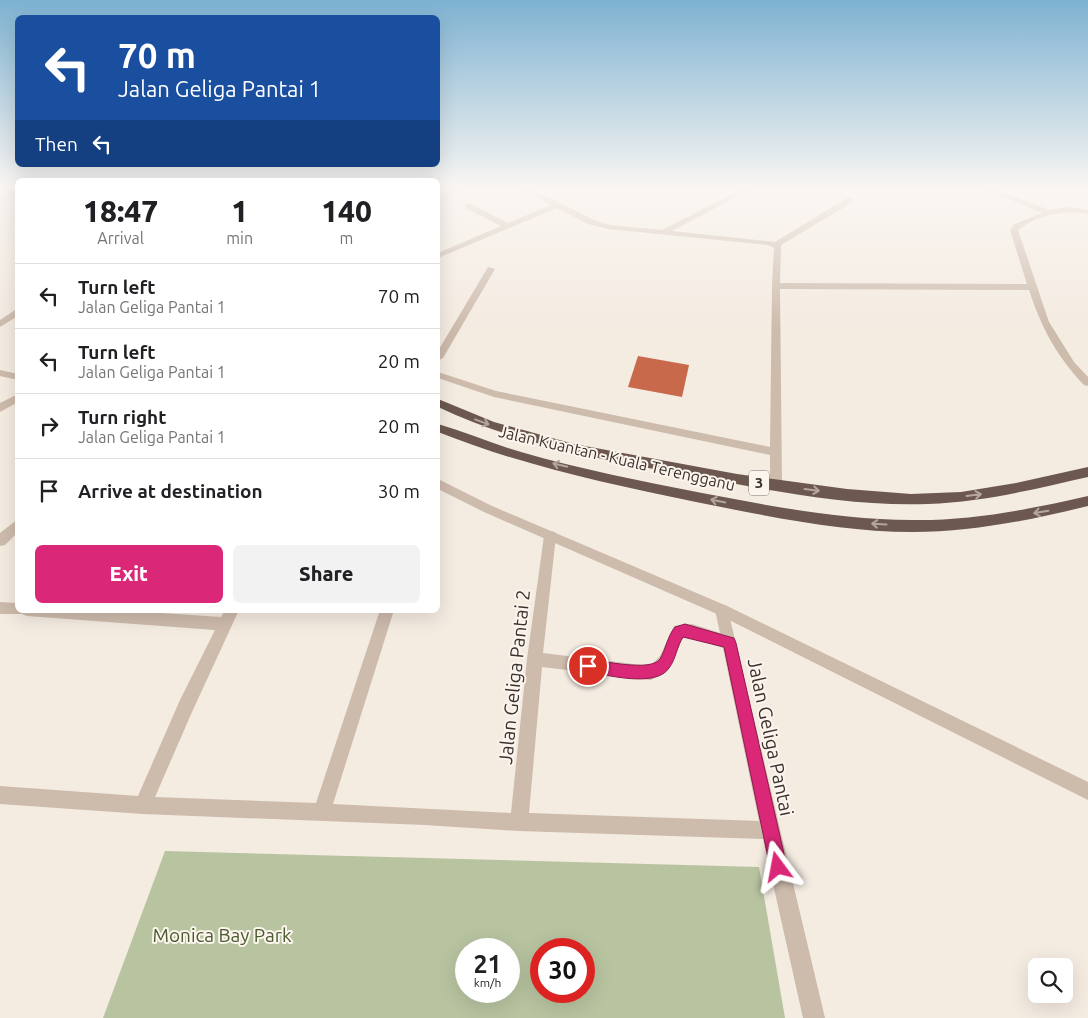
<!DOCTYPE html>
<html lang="en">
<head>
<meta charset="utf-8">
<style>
	body { margin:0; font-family:Ubuntu,sans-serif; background:#f2f2f2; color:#202124; height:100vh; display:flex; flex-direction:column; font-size:19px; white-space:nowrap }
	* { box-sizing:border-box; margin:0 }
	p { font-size:16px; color:#757577 }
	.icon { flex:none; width:28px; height:28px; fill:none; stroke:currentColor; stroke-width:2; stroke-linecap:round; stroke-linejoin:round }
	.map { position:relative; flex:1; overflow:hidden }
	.panel { position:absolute; left:15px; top:178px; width:425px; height:435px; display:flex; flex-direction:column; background:#fff; border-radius:8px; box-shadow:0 5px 20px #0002 }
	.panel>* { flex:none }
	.banner { position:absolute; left:15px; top:15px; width:425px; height:152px; border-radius:8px; box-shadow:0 5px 20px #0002; background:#1a4fa0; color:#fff; overflow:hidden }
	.buttons { position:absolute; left:1028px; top:958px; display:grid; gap:10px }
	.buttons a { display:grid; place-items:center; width:45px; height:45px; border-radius:8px; background:#fff; box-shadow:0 5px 20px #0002; font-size:25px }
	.speed { position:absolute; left:455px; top:938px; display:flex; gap:10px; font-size:25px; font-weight:700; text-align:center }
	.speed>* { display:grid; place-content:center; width:65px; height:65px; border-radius:50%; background:#fff; box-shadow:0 5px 20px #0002; line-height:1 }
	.speed small { font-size:12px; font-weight:400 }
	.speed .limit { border:8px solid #d22; background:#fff; color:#111 }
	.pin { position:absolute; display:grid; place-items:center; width:42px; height:42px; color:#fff; margin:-21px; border:2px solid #fff; border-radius:50%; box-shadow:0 1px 5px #0007 }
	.me { position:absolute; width:55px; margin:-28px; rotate:347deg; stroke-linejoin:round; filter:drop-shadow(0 0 4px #0008) }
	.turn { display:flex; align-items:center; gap:18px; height:105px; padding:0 20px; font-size:22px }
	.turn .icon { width:65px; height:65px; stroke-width:2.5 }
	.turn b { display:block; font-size:35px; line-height:42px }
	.then { display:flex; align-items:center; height:48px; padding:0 20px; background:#0003; gap:10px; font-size:19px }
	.eta { display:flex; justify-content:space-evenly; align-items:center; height:85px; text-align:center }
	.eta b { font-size:30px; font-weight:800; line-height:35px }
	.primary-button { display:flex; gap:10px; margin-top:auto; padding:10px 20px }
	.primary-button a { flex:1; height:58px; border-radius:8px; background:#db2777; color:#fff; font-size:20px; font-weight:800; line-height:58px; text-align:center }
	.primary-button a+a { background:#f2f2f2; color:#202124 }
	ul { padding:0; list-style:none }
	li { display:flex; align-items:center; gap:15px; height:65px; padding:0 20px; border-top:1px solid #e0e0e0 }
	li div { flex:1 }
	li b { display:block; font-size:19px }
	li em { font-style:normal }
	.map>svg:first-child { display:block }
	.green { fill:#b8c4a0; fill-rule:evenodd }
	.building { fill:#c8694b }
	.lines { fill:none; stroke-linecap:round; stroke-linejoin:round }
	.minor { fill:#cdbbac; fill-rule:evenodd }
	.tertiary { fill:#cdbbac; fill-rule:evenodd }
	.trunk { fill:#6c584f; fill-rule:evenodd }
	.oneway { stroke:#b4a69e }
	.route { fill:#db2777; stroke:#8e194d }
	.labels { text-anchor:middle; stroke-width:4; stroke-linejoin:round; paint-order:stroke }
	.shield { fill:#fbf5ee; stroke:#756b66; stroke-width:1 }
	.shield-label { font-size:15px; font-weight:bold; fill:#3b302b }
	.street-label { font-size:16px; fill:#3b302b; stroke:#fbf5ee }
	.near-street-label { font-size:19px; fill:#3b302b; stroke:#fbf5ee }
	.near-park-label { font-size:19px; fill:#4a5a2e; stroke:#fbf5ee }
</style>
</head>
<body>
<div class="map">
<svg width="1088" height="1018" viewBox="0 0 1088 1018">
	<rect width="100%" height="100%" fill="#f4ebe1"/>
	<path class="green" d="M165 851 759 867 785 1018H103ZM466 949H509V991H466ZM541 949H584V991H541Z"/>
	<path class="building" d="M638 356 689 365 682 397 628 387Z"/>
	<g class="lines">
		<path class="minor" d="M3 187H10L18 196V203Z
			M519 187H528L594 220 609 225 662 230 746 187H755L672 231 775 242 847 198H853V202L781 245 780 283 1027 284 1010 230 1013 225 1042 213 980 187H990L1049 210 1068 207 1088 210V214C1064 210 1038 214 1018 230L1049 322 1074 362 1088 377V386L1084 385C1056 355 1042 329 1029 290L780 289 782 486 780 489H772L770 486V455L494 397 438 378V372L496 391 770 447 772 286 774 248 768 245 608 229 588 224 557 208 438 258V253L501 226 465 208V204H471L508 223 551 205Z
			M488 267 495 269 443 358 438 361V351Z
			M18 308V316L0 327V320Z
			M0 370 18 374V380L0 376Z
			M18 394V402L0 412V403Z
			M18 519V532L5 545 0 546V533Z
			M550 531 555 532 556 536 543 653 650 666 660 656 674 626 692 624 720 633 715 610 717 606 722 604 727 606 825 1018H803L763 839 519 831 425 825 143 814 0 804V786L138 796 180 700 215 630 27 616 22 614H0V602L18 603V610H117L221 617 225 610H239L192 712 155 797 316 803 380 610H394L333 804 511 813 527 659 544 536 545 532ZM683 638H692L723 648 759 821 529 813 542 667 651 680 667 671Z"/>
		<path class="tertiary" d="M438 479 492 506 727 606 1088 782V800L717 614 484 512 438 489Z"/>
		<path class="trunk" d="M438 399 494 422 574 444 737 474 847 489 911 494 961 492 1016 483 1088 467V477C1035 489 983 502 928 504 850 507 769 490 692 476 606 460 518 445 438 407Z
			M438 424C466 432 493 444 521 452 580 469 641 481 702 493 771 506 841 520 912 520 971 521 1031 509 1088 496V506C1031 520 972 532 913 532 840 532 767 516 696 502 608 484 521 465 438 432Z"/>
	</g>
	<defs><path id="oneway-shaft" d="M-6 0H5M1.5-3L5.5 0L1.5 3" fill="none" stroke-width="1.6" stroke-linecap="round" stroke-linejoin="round" transform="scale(1.25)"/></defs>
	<g class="oneway">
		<use href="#oneway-shaft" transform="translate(482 422) rotate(20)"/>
		<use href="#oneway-shaft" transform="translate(560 465) rotate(-166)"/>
		<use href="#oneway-shaft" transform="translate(812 490) rotate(7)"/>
		<use href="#oneway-shaft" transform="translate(974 495) rotate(-7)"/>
		<use href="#oneway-shaft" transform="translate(718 501) rotate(-169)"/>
		<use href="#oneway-shaft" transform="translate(1041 512) rotate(170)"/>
		<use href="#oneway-shaft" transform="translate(879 524) rotate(-177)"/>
	</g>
	<linearGradient id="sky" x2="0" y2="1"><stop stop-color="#7eb2d2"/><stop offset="0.57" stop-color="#faf6f2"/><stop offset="1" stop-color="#faf6f2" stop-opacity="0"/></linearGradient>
	<rect width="1088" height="330" fill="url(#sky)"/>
	<path class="route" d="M685 624 730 637 734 638 736 643 787 867 784 873 778 876 773 873 770 867 724 647 683 637C677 646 676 659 669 668 656 688 608 675 588 672L583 670 581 666 583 661 588 659C603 661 651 672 660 659 666 649 667 637 675 627Z"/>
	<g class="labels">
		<rect class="shield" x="749" y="470.5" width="20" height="25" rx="4"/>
		<g class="shield-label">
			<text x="759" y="488">3</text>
		</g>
		<g class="street-label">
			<text transform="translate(617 458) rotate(13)" y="6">Jalan Kuantan - Kuala Terengganu</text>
		</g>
		<g class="near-street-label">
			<text transform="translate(514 677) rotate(-84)" y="7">Jalan Geliga Pantai 2</text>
			<text transform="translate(771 737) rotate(78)" y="7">Jalan Geliga Pantai</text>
		</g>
		<g class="near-park-label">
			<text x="222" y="942">Monica Bay Park</text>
		</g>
	</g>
</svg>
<div class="buttons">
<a><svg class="icon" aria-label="search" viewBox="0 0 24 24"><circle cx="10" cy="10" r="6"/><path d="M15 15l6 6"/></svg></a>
</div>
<div class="speed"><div>21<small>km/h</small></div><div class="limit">30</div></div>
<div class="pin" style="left:588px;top:666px;background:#d93025"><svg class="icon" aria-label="arrive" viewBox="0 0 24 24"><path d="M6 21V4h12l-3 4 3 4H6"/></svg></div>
<svg class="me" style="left:778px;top:867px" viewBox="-20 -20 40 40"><path d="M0-17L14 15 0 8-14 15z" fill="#db2777" stroke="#fff" stroke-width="4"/></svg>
<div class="banner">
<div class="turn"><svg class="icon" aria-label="left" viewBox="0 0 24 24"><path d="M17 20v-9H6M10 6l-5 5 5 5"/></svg><div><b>70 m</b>Jalan Geliga Pantai 1</div></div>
<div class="then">Then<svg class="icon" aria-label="left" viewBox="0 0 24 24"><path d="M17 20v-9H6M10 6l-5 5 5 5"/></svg></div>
</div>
<section class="panel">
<div class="eta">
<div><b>18:47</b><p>Arrival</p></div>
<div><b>1</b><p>min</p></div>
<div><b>140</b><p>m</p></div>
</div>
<ul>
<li><svg class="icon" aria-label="left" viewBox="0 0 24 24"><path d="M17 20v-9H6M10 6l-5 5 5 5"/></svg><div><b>Turn left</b><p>Jalan Geliga Pantai 1</p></div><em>70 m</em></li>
<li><svg class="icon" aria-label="left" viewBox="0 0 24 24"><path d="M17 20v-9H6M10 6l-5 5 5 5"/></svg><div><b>Turn left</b><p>Jalan Geliga Pantai 1</p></div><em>20 m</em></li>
<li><svg class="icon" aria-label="right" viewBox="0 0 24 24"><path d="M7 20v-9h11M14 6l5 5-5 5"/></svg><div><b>Turn right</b><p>Jalan Geliga Pantai 1</p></div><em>20 m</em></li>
<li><svg class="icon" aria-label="arrive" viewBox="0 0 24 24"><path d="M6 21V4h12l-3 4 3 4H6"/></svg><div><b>Arrive at destination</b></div><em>30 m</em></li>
</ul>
<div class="primary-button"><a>Exit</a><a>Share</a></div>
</section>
</div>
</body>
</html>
